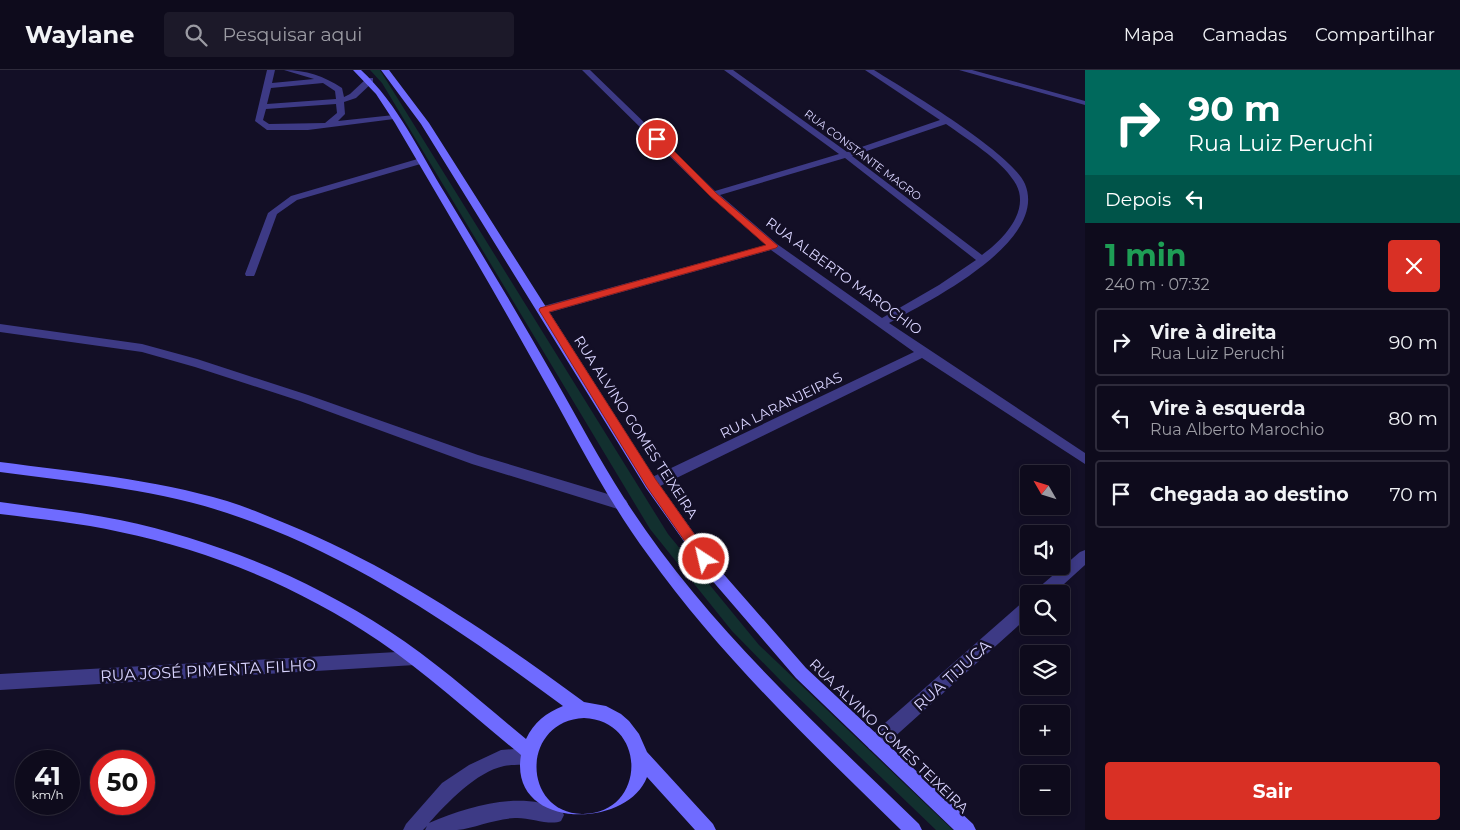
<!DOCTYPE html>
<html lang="pt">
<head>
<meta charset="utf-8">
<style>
	body { margin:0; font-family:Montserrat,sans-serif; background:#1c1929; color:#f1f3f6; height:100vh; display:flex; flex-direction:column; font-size:19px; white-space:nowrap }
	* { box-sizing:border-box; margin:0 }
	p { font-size:16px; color:#9b9ba3 }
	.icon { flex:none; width:28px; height:28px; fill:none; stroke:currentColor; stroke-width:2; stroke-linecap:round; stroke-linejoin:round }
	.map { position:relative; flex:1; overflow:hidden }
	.sheet { display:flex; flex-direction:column; background:#0e0b1c; width:375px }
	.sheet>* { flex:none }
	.guide { background:#00695c; color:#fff; overflow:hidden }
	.needle { width:32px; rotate:309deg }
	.controls { position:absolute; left:1020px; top:395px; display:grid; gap:10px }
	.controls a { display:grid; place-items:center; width:50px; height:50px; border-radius:5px; background:#0e0b1c; box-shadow:0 2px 8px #0003,0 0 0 1px #2e2b3b; font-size:25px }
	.speed { position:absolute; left:15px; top:680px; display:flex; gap:10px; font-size:25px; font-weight:700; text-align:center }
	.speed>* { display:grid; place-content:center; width:65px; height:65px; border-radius:50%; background:#0e0b1c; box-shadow:0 2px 8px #0003,0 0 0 1px #2e2b3b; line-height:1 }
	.speed small { font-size:12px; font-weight:400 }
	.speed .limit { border:8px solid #d22; background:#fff; color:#111 }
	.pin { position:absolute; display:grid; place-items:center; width:42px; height:42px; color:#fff; margin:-21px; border:2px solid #fff; border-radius:50%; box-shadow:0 1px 5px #0007 }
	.me { position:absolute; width:55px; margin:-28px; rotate:325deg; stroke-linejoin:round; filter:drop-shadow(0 0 4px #0008) }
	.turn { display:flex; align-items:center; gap:18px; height:105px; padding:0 20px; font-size:22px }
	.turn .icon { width:65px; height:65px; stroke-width:2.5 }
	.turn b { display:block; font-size:35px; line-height:42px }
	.then { display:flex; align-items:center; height:48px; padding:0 20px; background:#0003; gap:10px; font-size:19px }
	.round { display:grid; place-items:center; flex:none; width:52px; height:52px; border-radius:5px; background:#1c1929 }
	.overview { display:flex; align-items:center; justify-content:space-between; height:85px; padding:0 20px }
	h1 { font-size:30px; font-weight:700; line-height:38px; color:#1e9e55 }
	.button { display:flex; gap:10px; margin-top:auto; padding:10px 20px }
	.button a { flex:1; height:58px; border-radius:5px; background:#d93025; color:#fff; font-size:20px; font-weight:700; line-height:58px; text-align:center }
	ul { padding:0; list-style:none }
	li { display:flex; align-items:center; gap:15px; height:68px; margin:0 10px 8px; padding:0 10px; border:2px solid #2e2b3b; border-radius:5px }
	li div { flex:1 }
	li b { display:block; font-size:19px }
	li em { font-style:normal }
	header { display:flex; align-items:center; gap:30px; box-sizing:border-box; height:70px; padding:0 25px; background:#0e0b1c; border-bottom:1px solid #2e2b3b }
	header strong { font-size:24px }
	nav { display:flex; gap:28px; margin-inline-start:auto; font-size:18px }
	.search { width:350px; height:45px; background:#1c1929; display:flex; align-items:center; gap:12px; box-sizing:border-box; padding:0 18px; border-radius:5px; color:#9b9ba3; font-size:19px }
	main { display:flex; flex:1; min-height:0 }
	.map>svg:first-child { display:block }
	.green { fill:#12302f }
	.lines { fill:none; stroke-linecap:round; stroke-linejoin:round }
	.lane { fill:#3d3a85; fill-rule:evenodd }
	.street { fill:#3d3a85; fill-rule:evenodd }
	.secondary { fill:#6f6bff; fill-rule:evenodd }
	.route { fill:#d93025; stroke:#8d1f18 }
	.labels { text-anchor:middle; stroke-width:5; stroke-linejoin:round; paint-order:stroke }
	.far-street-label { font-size:11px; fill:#d9d4ff; stroke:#130f26 }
	.street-label { font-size:14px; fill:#d9d4ff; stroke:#130f26 }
	.near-street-label { font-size:16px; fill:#d9d4ff; stroke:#130f26 }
</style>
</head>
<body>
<header>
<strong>Waylane</strong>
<div class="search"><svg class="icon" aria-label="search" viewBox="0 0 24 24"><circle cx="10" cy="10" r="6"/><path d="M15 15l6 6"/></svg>Pesquisar aqui</div>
<nav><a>Mapa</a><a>Camadas</a><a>Compartilhar</a></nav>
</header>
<main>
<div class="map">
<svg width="1085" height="760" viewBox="0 0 1085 760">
	<rect width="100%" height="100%" fill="#130f26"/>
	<path class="green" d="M370 0H380L668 464 759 575 953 760H936L782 612 732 561 650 459 382 13Z"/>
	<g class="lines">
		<path class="lane" d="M267 0H275L272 13 314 9 284 0C306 0 324 6 342 18L344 27 350 24 367 8H373V12L356 28 344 32 345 44 338 51 394 45 398 47 394 49 308 60H267L255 51ZM323 13 335 21 336 29 267 34 271 18ZM336 34 337 43 325 53 269 54 263 50 266 39Z
			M421 88 424 89V93L297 130 277 144 255 204 254 206H246L245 204 268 143 291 126Z
			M0 254 142 274 197 289 308 325 478 385 621 428 626 430 628 434 626 438 621 440 472 394 300 331 195 297 142 282 0 262Z"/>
		<path class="street" d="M582 0H590L715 121 839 84 724 0H733L847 82 940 50 865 0H874C906 20 1012 83 1025 114 1049 172 929 231 889 253L1085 383V394L922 288 656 418 651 419 646 418 645 414 646 410 914 282 771 180 544 244 540 243 539 240 540 237 766 175 710 126ZM946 54C967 69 1000 89 1014 111 1033 139 1003 170 982 185L852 86ZM845 88 976 190 939 215 882 248 777 174 720 125Z
			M959 0H972L1085 31V35Z
			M1085 480V495L1053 524H1035L1037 519 1080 482Z
			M1029 529V546L881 679 875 681 869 679 867 673 869 667 1024 531Z
			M415 581 420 583 423 588 420 593 415 595 0 620V604Z
			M529 678 535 680 537 686 535 692C525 696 514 694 504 696 476 702 447 733 429 753 470 736 518 721 561 739L564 745 561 751C550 756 529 747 515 748 494 749 475 758 457 760 447 760 436 760 425 760L427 756 423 760H403L406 754 442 713 469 695 501 680Z"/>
		<path class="secondary" d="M353 0H361C398 34 420 83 446 125 483 186 520 247 555 309 578 349 599 389 624 428 703 552 814 652 919 754L922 760H901C812 673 721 587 648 485 605 427 574 363 538 300 492 217 443 135 395 53L376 24Z
			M381 0H389L429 53 656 410 720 500 806 598 973 754 976 760H954L796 608 710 508 646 418 421 54Z
			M0 392C76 402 153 409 227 431 247 437 267 446 287 454 395 498 490 563 584 632L606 636 621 644 629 651 639 664 647 682 713 754 716 760H695L647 707C627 760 508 760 521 685 474 647 429 605 379 571 301 518 212 481 120 462 80 453 40 449 0 444V432C40 438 81 442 120 450 215 470 308 508 389 561 438 593 481 632 526 669 534 652 546 643 563 636 459 559 351 484 227 443 155 419 75 412 0 402ZM584 648C649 651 646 745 582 744 521 742 521 651 584 648Z"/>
	</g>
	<path class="route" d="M655 67H660L716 123 778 176 776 178 549 242 656 410 709 485 711 489 709 493 704 495 700 493 647 417 539 240 540 238 766 175 710 126 655 70Z"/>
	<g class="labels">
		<g class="far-street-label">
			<text transform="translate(863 85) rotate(37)" y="4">RUA CONSTANTE MAGRO</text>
		</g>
		<g class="street-label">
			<text transform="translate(844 206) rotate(36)" y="5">RUA ALBERTO MAROCHIO</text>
			<text transform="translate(781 335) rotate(-26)" y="5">RUA LARANJEIRAS</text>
			<text transform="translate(636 357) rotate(57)" y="5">RUA ALVINO GOMES TEIXEIRA</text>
			<text transform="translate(889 666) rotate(44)" y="5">RUA ALVINO GOMES TEIXEIRA</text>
		</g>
		<g class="near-street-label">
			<text transform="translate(208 600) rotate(-3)" y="6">RUA JOSÉ PIMENTA FILHO</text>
			<text transform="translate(952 605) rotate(-42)" y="6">RUA TIJUCA</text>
		</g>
	</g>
</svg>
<div class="controls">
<a><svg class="needle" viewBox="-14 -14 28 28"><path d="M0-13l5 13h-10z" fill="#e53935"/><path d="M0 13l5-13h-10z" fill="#9b9ba3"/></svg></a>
<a><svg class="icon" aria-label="sound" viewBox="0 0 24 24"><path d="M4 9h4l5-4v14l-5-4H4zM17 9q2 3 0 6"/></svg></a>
<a><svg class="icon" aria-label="search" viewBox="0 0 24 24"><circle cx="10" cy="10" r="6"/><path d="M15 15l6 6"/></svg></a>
<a><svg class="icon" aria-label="layers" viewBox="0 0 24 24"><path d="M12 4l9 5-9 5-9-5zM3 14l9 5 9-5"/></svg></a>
<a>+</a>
<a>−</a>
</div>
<div class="speed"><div>41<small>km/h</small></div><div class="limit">50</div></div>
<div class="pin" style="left:657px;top:69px;background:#d93025"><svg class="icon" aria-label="arrive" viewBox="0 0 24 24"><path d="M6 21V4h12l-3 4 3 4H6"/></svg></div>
<svg class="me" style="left:704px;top:489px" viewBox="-20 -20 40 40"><circle r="17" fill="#d93025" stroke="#fff" stroke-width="3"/><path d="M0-11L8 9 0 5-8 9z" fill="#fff"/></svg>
</div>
<section class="sheet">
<div class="guide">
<div class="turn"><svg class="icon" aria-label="right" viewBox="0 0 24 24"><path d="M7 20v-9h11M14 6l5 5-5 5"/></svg><div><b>90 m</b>Rua Luiz Peruchi</div></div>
<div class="then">Depois<svg class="icon" aria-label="left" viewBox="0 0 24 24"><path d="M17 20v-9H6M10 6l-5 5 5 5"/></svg></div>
</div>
<div class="overview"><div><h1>1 min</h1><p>240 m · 07:32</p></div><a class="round" style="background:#d93025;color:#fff"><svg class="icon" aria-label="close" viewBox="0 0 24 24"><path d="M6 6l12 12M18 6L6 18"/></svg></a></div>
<ul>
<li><svg class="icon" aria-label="right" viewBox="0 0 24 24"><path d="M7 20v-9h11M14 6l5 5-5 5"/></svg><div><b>Vire à direita</b><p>Rua Luiz Peruchi</p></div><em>90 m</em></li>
<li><svg class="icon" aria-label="left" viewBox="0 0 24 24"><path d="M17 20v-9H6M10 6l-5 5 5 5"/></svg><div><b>Vire à esquerda</b><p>Rua Alberto Marochio</p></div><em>80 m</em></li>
<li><svg class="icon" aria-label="arrive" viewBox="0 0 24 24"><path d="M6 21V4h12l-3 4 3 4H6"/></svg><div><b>Chegada ao destino</b></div><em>70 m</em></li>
</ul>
<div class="button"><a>Sair</a></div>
</section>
</main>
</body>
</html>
